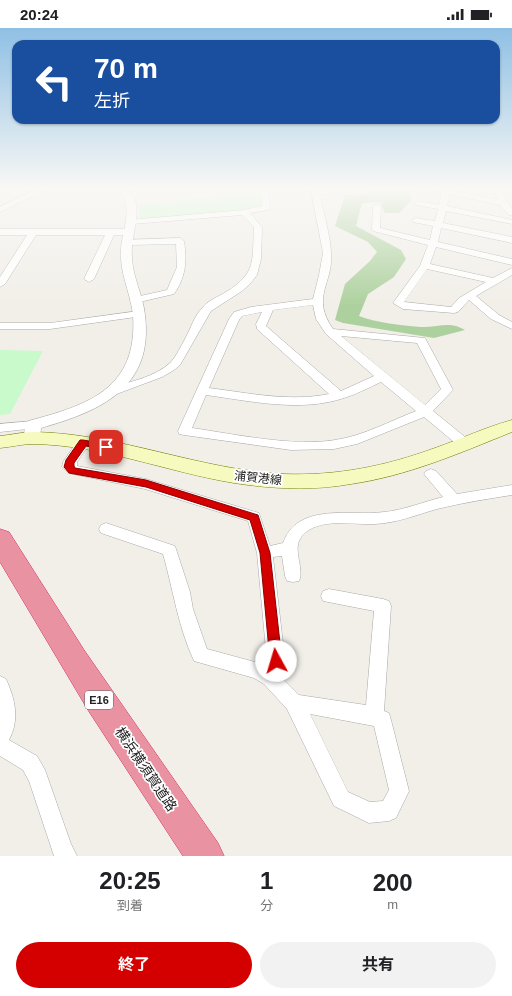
<!DOCTYPE html>
<html lang="ja">
<head>
<meta charset="utf-8">
<style>
	body { margin:0; font-family:Helvetica,"Noto Sans JP",sans-serif; background:#f2f2f2; color:#202124; height:100vh; display:flex; flex-direction:column; font-size:15px; white-space:nowrap }
	* { box-sizing:border-box; margin:0 }
	p { font-size:13px; color:#757577 }
	.icon { flex:none; width:22px; height:22px; fill:none; stroke:currentColor; stroke-width:2; stroke-linecap:round; stroke-linejoin:round }
	.map { position:relative; height:828px; overflow:hidden }
	.details { display:flex; flex-direction:column; background:#fff; flex:1 }
	.details>* { flex:none }
	.guide { position:absolute; left:12px; top:12px; width:488px; height:84px; border-radius:12px; box-shadow:0 1px 3px #0004; background:#1a4fa0; color:#fff; overflow:hidden }
	.pin { position:absolute; display:grid; place-items:center; width:34px; height:34px; color:#fff; margin:-17px; border-radius:8px; box-shadow:0 2px 6px #0006 }
	.me { position:absolute; width:44px; margin:-22px; rotate:354deg; stroke-linejoin:round; filter:drop-shadow(0 0 3px #0008) }
	.turn { display:flex; align-items:center; gap:14px; height:84px; padding:0 16px; font-size:18px }
	.turn .icon { width:52px; height:52px; stroke-width:2.5 }
	.turn b { display:block; font-size:28px; line-height:34px }
	.eta { display:flex; justify-content:space-evenly; align-items:center; height:68px; text-align:center }
	.eta b { font-size:24px; font-weight:700; line-height:28px }
	.primary-button { display:flex; gap:8px; margin-top:auto; padding:8px 16px }
	.primary-button a { flex:1; height:46px; border-radius:24px; background:#d40000; color:#fff; font-size:16px; font-weight:700; line-height:46px; text-align:center }
	.primary-button a+a { background:#f2f2f2; color:#202124 }
	.status { display:flex; justify-content:space-between; align-items:center; height:28px; padding:0 20px; background:#fff; direction:ltr }
	.status svg { height:11px; fill:currentColor }
	.map>svg:first-child { display:block }
	.forest { fill:#add19e }
	.park { fill:#c8facc }
	.lines { fill:none; stroke-linecap:round; stroke-linejoin:round }
	.minor-casing { stroke:#a9a9a9; stroke-width:1 }
	.tertiary-casing { stroke:#a9a9a9; stroke-width:1 }
	.secondary-casing { stroke:#707d05; stroke-width:1 }
	.motorway-casing { stroke:#dc2a67; stroke-width:1 }
	.minor { fill:#fff; fill-rule:evenodd }
	.tertiary { fill:#fff; fill-rule:evenodd }
	.secondary { fill:#f7fabf; fill-rule:evenodd }
	.motorway { fill:#e892a2; fill-rule:evenodd }
	.route { fill:#d40000; stroke:#8a0000 }
	.labels { text-anchor:middle; stroke-width:3.5; stroke-linejoin:round; paint-order:stroke }
	.shield { fill:#fff; stroke:#646464; stroke-width:1 }
	.shield-label { font-size:11px; font-weight:bold; fill:#222 }
	.street-label { font-size:12px; fill:#222; stroke:#fff }
	.near-street-label { font-size:14px; fill:#222; stroke:#fff }
</style>
</head>
<body>
<div class="status"><b>20:24</b><svg viewBox="0 0 49 12"><path d="M0 12V9h3v3zM5 12V6h3v6zM10 12V3h3v9zM15 12V0h3v12zM26 1h20v11H26zM47 4h2v5h-2z"/></svg></div>
<div class="map">
<svg width="512" height="828" viewBox="0 0 512 828">
	<rect width="100%" height="100%" fill="#f2efe9"/>
	<path class="forest" d="M371 162H409L412 172 399 185H385L380 174 362 175 356 198 401 222 406 231 394 249 368 266 359 288C378 295 400 297 420 299 438 300 449 292 465 302L434 310 343 295 335 292 345 256 370 233 377 224 368 214 335 198 345 167 369 166Z"/>
	<path class="park" d="M261 163 262 178 259 179 205 186 140 191 139 177Z
		M0 322 43 323 10 386 0 387Z"/>
	<g class="lines">
		<defs>
			<path id="minor" d="M34 162H45L0 184V179Z
				M261 162H269L270 180 269 182 250 185 262 199 261 231 257 247 250 256 242 263 211 283 180 337 174 342 162 349 114 367 110 366 108 363 110 360C129 354 156 349 171 334 177 327 181 318 185 311 191 300 194 288 203 279 209 272 218 269 226 264 257 245 252 232 254 199L242 187 132 196H129L128 194 129 192 244 182 262 178Z
				M311 162H352L348 164 320 166C323 185 330 205 331 224 334 256 310 268 333 301L425 310 453 362 433 383 470 413 472 416 470 419 465 420 460 419 424 389 357 416 334 421 291 422 184 407 179 406 178 403 229 291 234 284 251 279 313 271 319 247 323 225ZM313 277 316 291 326 306 374 348 341 363 266 298 273 282ZM262 284 256 296 257 301 329 366C289 374 249 365 209 360L239 292 242 288ZM341 308 417 315 441 361 425 377ZM381 354 416 383C390 393 363 408 335 412 294 419 234 406 192 400L206 367C250 373 298 384 341 371 355 367 368 360 381 354Z
				M436 162H452L498 172 494 162H502L507 174 512 180V187H509L500 177 450 166 447 178 512 192V196L446 183 443 195 512 209V215L441 200 438 214 512 231V237L436 219 430 236 493 250 512 240V247L476 268 499 287 512 294V301L491 291 469 272 458 284 454 285 403 281 393 275 420 238 428 217 373 203 372 201 373 178 377 176 381 178 380 200 430 212 433 198 413 194 412 192 416 190 435 193 438 181 415 177 414 175 418 173 439 177 442 165ZM427 241 486 254 459 270 451 279 404 274Z
				M0 201H128L132 204 128 207H114L94 251 89 254 84 251 105 207H36L5 256 0 259V249L27 207H0Z
				M180 210 184 213C187 233 186 249 174 266L135 275 131 274 130 272 131 270 167 262 177 239 176 216 128 217 124 214 125 212Z
				M139 283 144 286 143 288 50 301H0V295H50Z
				M33 393 37 394 39 397 37 400 0 404V396Z
				M83 411 88 412 90 415 77 434V438L146 451 259 485 270 518 283 515C297 474 351 488 384 484 404 482 423 474 443 469L424 446 426 443 431 441 436 443 457 466 512 457V467C487 471 461 475 437 481 416 487 397 495 375 496 352 497 318 489 302 508 291 521 305 540 299 553L293 554 287 553 285 548 282 528 273 529 285 633 280 648 299 667 366 677 374 583 323 573 321 568 323 563 329 561 383 571 389 573 391 578 384 683 389 685 391 692 409 763 396 790 389 793 369 795 334 778 287 681 264 656 254 650 194 633C178 599 173 561 163 526L101 505 99 501 101 497 106 495 175 518 190 564 193 581 207 621 266 637 267 633 257 525 248 493 145 461 68 445 62 439 63 434 78 412ZM310 686 374 698 389 762 383 773 370 774 348 764Z
				M0 648 6 651C15 671 20 691 9 712L37 728 45 742 71 816 77 828H54L29 753 23 742 0 728Z"/>
			<path id="tertiary" d="M120 162H130C132 167 135 171 136 176 139 194 130 212 132 230 133 250 143 267 145 287 154 360 101 383 41 400L40 410 38 414 32 415 26 414C23 408 24 399 28 393 88 377 138 361 133 287 131 268 122 250 121 231 119 212 129 195 126 176 125 171 122 167 120 162Z"/>
			<path id="secondary" d="M512 392V404C460 425 407 448 351 456 313 463 272 461 234 455 167 444 102 417 33 416 22 416 11 419 0 420V408C11 407 22 404 33 404 118 405 199 442 284 446 337 448 386 438 435 420 461 411 486 399 512 392Z"/>
			<path id="motorway" d="M0 501 9 504 84 622 218 815 224 828H183L88 682 0 534Z"/>
		</defs>
		<use href="#minor" class="minor-casing"/>
		<use href="#tertiary" class="tertiary-casing"/>
		<use href="#secondary" class="secondary-casing"/>
		<use href="#motorway" class="motorway-casing"/>
		<use href="#minor" class="minor"/>
		<use href="#tertiary" class="tertiary"/>
		<use href="#secondary" class="secondary"/>
		<use href="#motorway" class="motorway"/>
	</g>
	<linearGradient id="sky" x2="0" y2="1"><stop stop-color="#8fc0e4"/><stop offset="0.58" stop-color="#f9f8f5"/><stop offset="1" stop-color="#f9f8f5" stop-opacity="0"/></linearGradient>
	<rect width="512" height="278" fill="url(#sky)"/>
	<path class="route" d="M80 412H83L106 416 110 419 106 422 86 418 74 435V438L75 440 146 452 258 487 270 525 282 633 280 637 276 638 272 637 270 633 260 525 250 492 146 459 69 445 64 439 66 432Z"/>
	<g class="labels">
		<rect class="shield" x="85" y="663" width="28" height="18" rx="3"/>
		<g class="shield-label">
			<text x="99" y="676">E16</text>
		</g>
		<g class="street-label">
			<text transform="translate(258 450) rotate(6)" y="4">浦賀港線</text>
		</g>
		<g class="near-street-label">
			<text transform="translate(146 741) rotate(56)" y="5">横浜横須賀道路</text>
		</g>
	</g>
</svg>
<div class="pin" style="left:106px;top:419px;background:#d93025"><svg class="icon" aria-label="arrive" viewBox="0 0 24 24"><path d="M6 21V4h12l-3 4 3 4H6"/></svg></div>
<svg class="me" style="left:276px;top:633px" viewBox="-20 -20 40 40"><circle r="19" fill="#fff"/><path d="M0-13L10 11 0 6-10 11z" fill="#d40000"/></svg>
<div class="guide">
<div class="turn"><svg class="icon" aria-label="left" viewBox="0 0 24 24"><path d="M17 20v-9H6M10 6l-5 5 5 5"/></svg><div><b>70 m</b>左折</div></div>
</div>
</div>
<section class="details">
<div class="eta">
<div><b>20:25</b><p>到着</p></div>
<div><b>1</b><p>分</p></div>
<div><b>200</b><p>m</p></div>
</div>
<div class="primary-button"><a>終了</a><a>共有</a></div>
</section>
</body>
</html>
